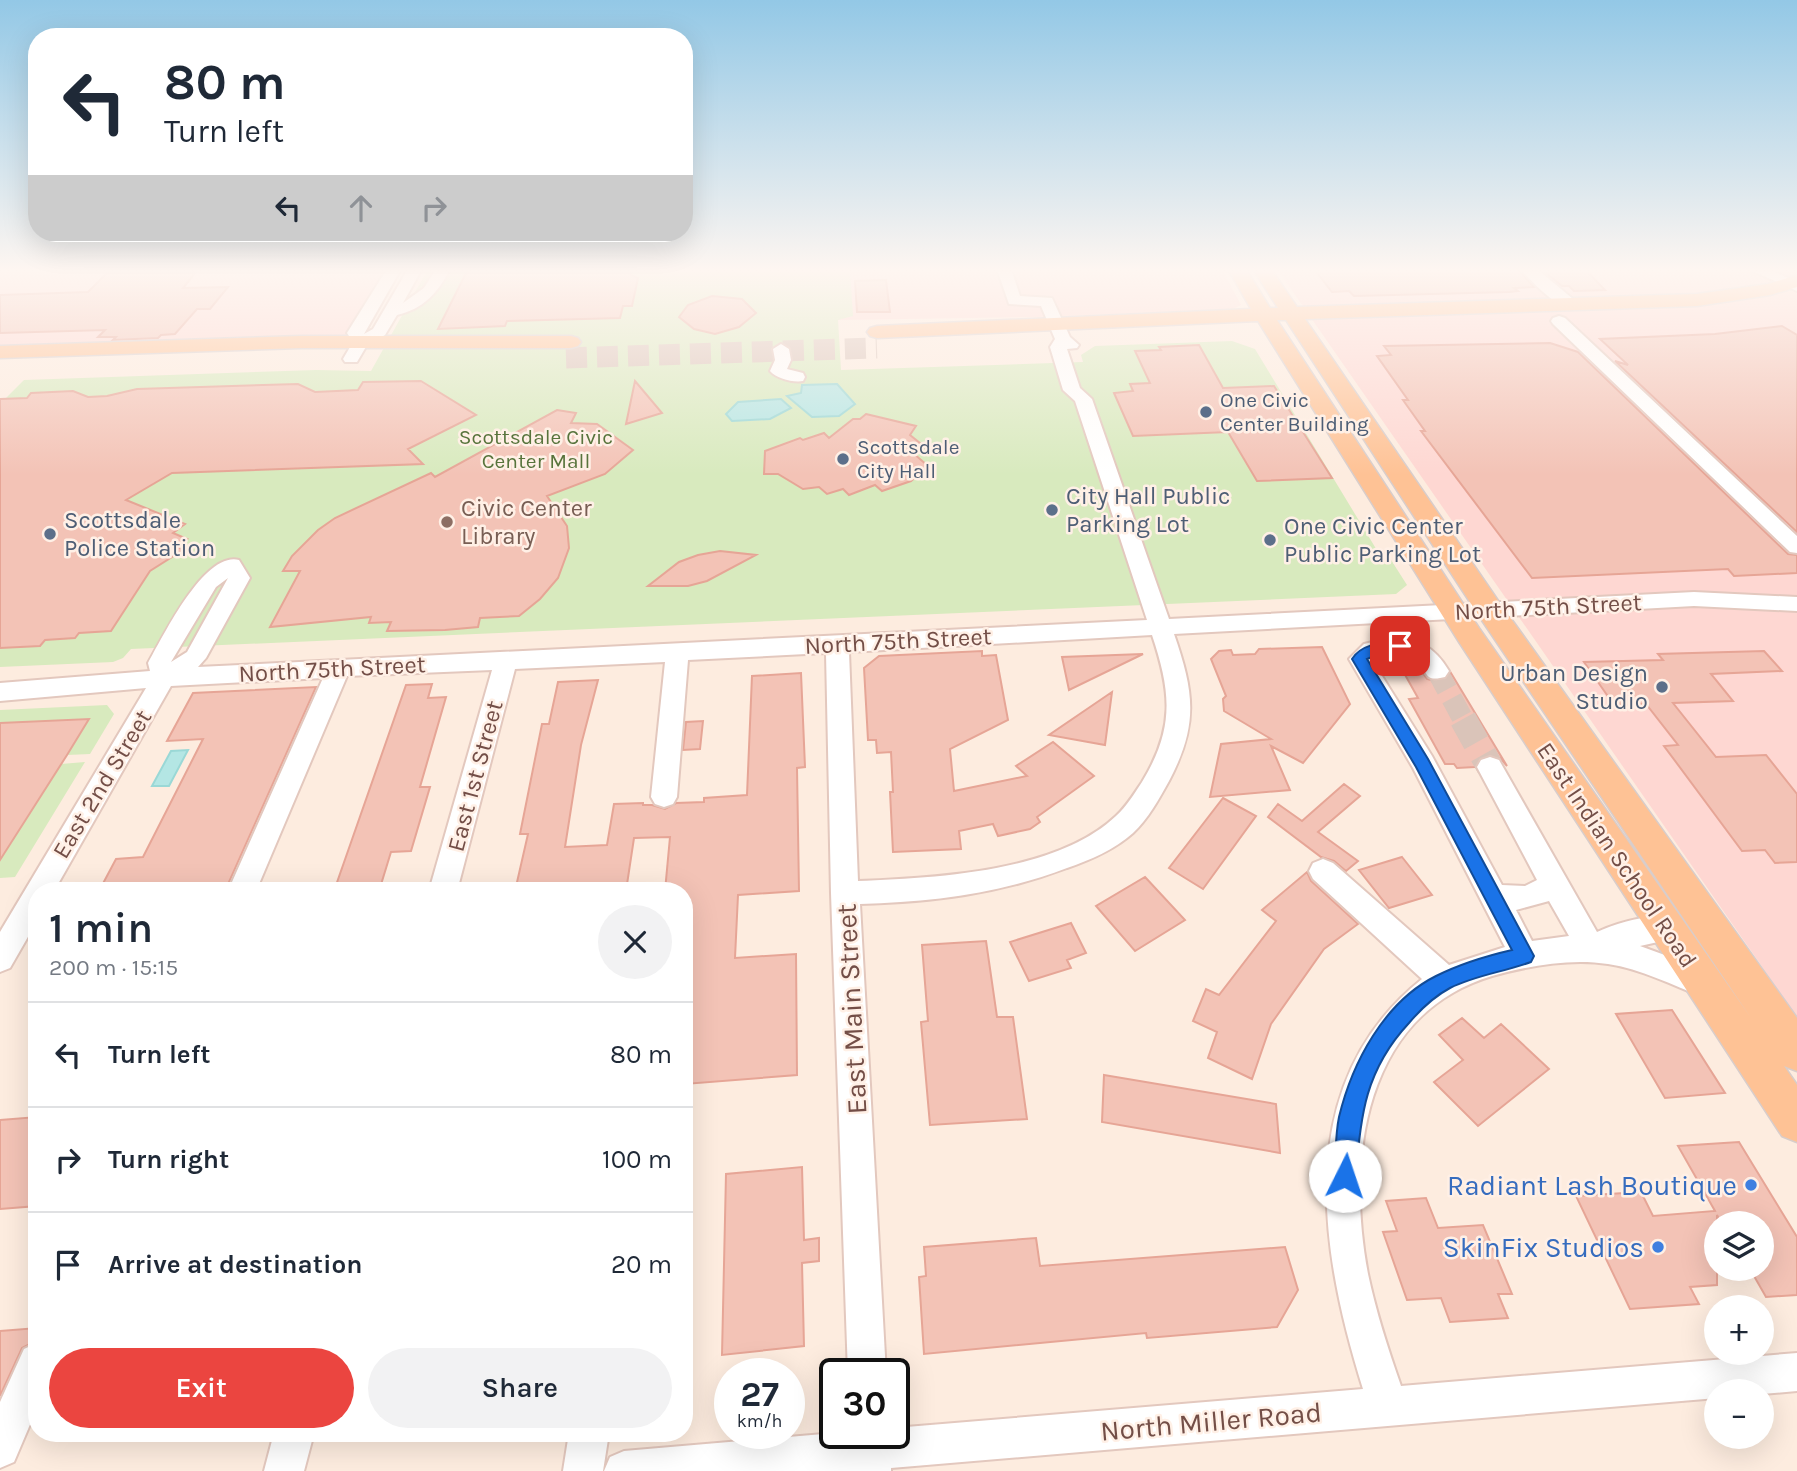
<!DOCTYPE html>
<html lang="en">
<head>
<meta charset="utf-8">
<style>
	body { margin:0; font-family:Karla,sans-serif; background:#f2f2f3; color:#1f2937; height:100vh; display:flex; flex-direction:column; font-size:26px; white-space:nowrap }
	* { box-sizing:border-box; margin:0 }
	p { font-size:23px; color:#747a83 }
	.icon { flex:none; width:38px; height:38px; fill:none; stroke:currentColor; stroke-width:2; stroke-linecap:round; stroke-linejoin:round }
	.map { position:relative; flex:1; overflow:hidden }
	.details { position:absolute; left:28px; top:882px; width:665px; height:560px; display:flex; flex-direction:column; background:#fff; border-radius:28px; box-shadow:0 7px 28px #0002 }
	.details>* { flex:none }
	.top-card { position:absolute; left:28px; top:28px; width:665px; height:214px; border-radius:28px; box-shadow:0 7px 28px #0002; background:#fff; color:#1f2937; overflow:hidden }
	.buttons { position:absolute; left:1704px; top:1211px; display:grid; gap:14px }
	.buttons a { display:grid; place-items:center; width:70px; height:70px; border-radius:50%; background:#fff; box-shadow:0 7px 28px #0002; font-size:35px }
	.speed { position:absolute; left:714px; top:1358px; display:flex; gap:14px; font-size:35px; font-weight:700; text-align:center }
	.speed>* { display:grid; place-content:center; width:91px; height:91px; border-radius:50%; background:#fff; box-shadow:0 7px 28px #0002; line-height:1 }
	.speed small { font-size:18px; font-weight:400 }
	.speed .limit { border:4px solid #111; border-radius:10px; background:#fff; color:#111 }
	.pin { position:absolute; display:grid; place-items:center; width:60px; height:60px; color:#fff; margin:-30px; border-radius:14px; box-shadow:0 4px 10px #0006 }
	.me { position:absolute; width:77px; margin:-38px; rotate:4deg; stroke-linejoin:round; filter:drop-shadow(0 0 5px #0008) }
	.turn { display:flex; align-items:center; gap:24px; height:147px; padding:0 21px; font-size:32px }
	.turn .icon { width:91px; height:91px; stroke-width:2.5 }
	.turn b { display:block; font-size:49px; line-height:60px }
	.lanes { display:flex; align-items:center; height:66px; padding:0 21px; background:#0003; justify-content:center; gap:35px; direction:ltr }
	.lanes .off { opacity:.35 }
	.round { display:grid; place-items:center; flex:none; width:74px; height:74px; border-radius:37px; background:#f2f2f3 }
	.head { display:flex; align-items:center; justify-content:space-between; height:119px; padding:0 21px }
	h1 { font-size:42px; font-weight:600; line-height:52px }
	.button { display:flex; gap:14px; margin-top:auto; padding:14px 21px }
	.button a { flex:1; height:80px; border-radius:42px; background:#eb4540; color:#fff; font-size:28px; font-weight:600; line-height:80px; text-align:center }
	.button a+a { background:#f2f2f3; color:#1f2937 }
	ul { padding:0; list-style:none }
	li { display:flex; align-items:center; gap:21px; height:105px; padding:0 21px; border-top:2px solid #e0e1e3 }
	li div { flex:1 }
	li b { display:block; font-size:26px }
	li em { font-style:normal }
	.map>svg:first-child { display:block }
	.commercial { fill:#fed7d2 }
	.green { fill:#d8eabe }
	.water { fill:#b4e6e4; stroke:#9ad8d6; stroke-width:2 }
	.building { fill:#f3c3b6; stroke:#e6a596; stroke-width:2 }
	.lines { fill:none; stroke-linecap:round; stroke-linejoin:round }
	.minor-tunnel-far1 { stroke:#dac4b9; stroke-width:21; stroke-dasharray:21 10; stroke-linecap:butt }
	.minor-tunnel { stroke:#dac4b9; stroke-width:27; stroke-dasharray:27 14; stroke-linecap:butt }
	.major-tunnel { stroke:#dac4b9; stroke-width:21; stroke-dasharray:21 10; stroke-linecap:butt }
	.minor-casing { stroke:#e3c8be; stroke-width:4 }
	.major-casing { stroke:#d8cdcb; stroke-width:3 }
	.minor { fill:#fff; fill-rule:evenodd }
	.major { fill:#fec295; fill-rule:evenodd }
	.route { fill:#1a73e8; stroke:#114b97; stroke-width:2 }
	.service-dot { fill:#5c6f8a; stroke:#fff0e6; stroke-width:2.5 }
	.education-dot { fill:#8d6e63; stroke:#fff0e6; stroke-width:2.5 }
	.shop-dot { fill:#3f7fe0; stroke:#fff0e6; stroke-width:2.5 }
	.labels { text-anchor:middle; stroke-width:5; stroke-linejoin:round; paint-order:stroke }
	.far-service-label { font-size:21px; fill:#4e5e75; stroke:#fff0e6; text-anchor:start }
	.far-park-label { font-size:21px; fill:#58743c; stroke:#fff0e6 }
	.service-label { font-size:24px; fill:#4e5e75; stroke:#fff0e6; text-anchor:start }
	.education-label { font-size:24px; fill:#785e54; stroke:#fff0e6; text-anchor:start }
	.street-label { font-size:24px; fill:#734e47; stroke:#fff0e6 }
	.near-street-label { font-size:28px; fill:#734e47; stroke:#fff0e6 }
	.near-shop-label { font-size:28px; fill:#366cbe; stroke:#fff0e6; text-anchor:end }
</style>
</head>
<body>
<div class="map">
<svg width="1797" height="1471" viewBox="0 0 1797 1471">
	<rect width="100%" height="100%" fill="#fdecdf"/>
	<path class="commercial" d="M0 269H388L344 338 0 348Z
		M849 269H1222L1241 305 1233 309 1038 317 838 320Z
		M1277 269H1797V1017Z"/>
	<path class="green" d="M428 269H850L853 316 838 320 841 370 1083 362 1081 355 1095 346 1232 341 1255 349 1378 552H1386L1407 585 1396 594 131 649 123 658 113 662 0 667V404L24 380 316 370 371 371Z
		M107 705 114 714 90 754 67 755 89 719 0 723V710Z
		M85 762 15 877 0 878V860L61 764Z"/>
	<path class="water" d="M837 384 855 404 839 416 812 417 787 396 801 393 802 385Z
		M781 399 791 408 770 419 732 421 726 414 738 402Z
		M188 750 169 786H152L171 751Z"/>
	<path class="building" d="M111 269H170L166 273 196 272 183 288 228 287 210 309H197L175 334 161 335 158 338 113 340 116 337H98L105 330 0 333V295L88 292Z
		M468 269H632L631 275 638 278 632 306H623L620 318 507 321 505 326 438 329Z
		M1314 269H1518L1534 287 1514 288 1518 291 1509 292 1354 296 1349 291 1332 292Z
		M1541 269H1585L1605 290 1574 291 1569 286H1562Z
		M886 280 890 312H857L855 281Z
		M712 296 742 299 756 313 739 327 715 334 694 329 679 317 688 305Z
		M1782 326 1797 335V532L1615 361 1628 365 1600 339 1715 334Z
		M1550 343 1578 352 1788 554 1797 555V573L1734 576 1728 569 1532 578 1421 431H1425L1403 400H1408L1377 356 1391 355 1384 346Z
		M1199 345 1223 388 1274 386 1332 478 1257 481 1228 432 1133 436 1114 393 1133 391 1130 384 1150 383 1135 351 1161 350 1159 347Z
		M421 381 476 415 408 449 423 464 172 473 126 500 185 524 173 533 187 539 176 546 183 550 150 571 111 631 79 633 75 638 45 640 40 646 0 648V399L27 398 31 393 73 391 88 397 107 396 137 389 298 384 315 392 358 390 363 382Z
		M635 381 662 413 626 424Z
		M557 410 576 413 571 423 597 424 633 450 605 474 547 496 567 526 569 548 558 578 540 599 519 616 480 618 478 627 445 630 387 631 391 622 369 623 371 617 270 627 300 571H283L292 556 318 530 335 518 431 473 435 477Z
		M866 414 916 426 910 435 925 447 913 453 928 466 911 481 882 491 875 485 849 495 843 489 827 494 819 487 803 489 778 474H764L765 451 800 438 803 440 824 433 829 438 853 419H860Z
		M720 551 756 555 707 581 688 586H648L679 562 698 555Z
		M1322 647 1350 704 1303 763 1271 746 1290 790 1210 797 1221 744 1271 739 1224 711 1223 699 1226 696 1211 659 1219 651 1231 650 1233 655 1255 654 1259 649Z
		M982 651V656L996 655 1008 720 950 749 954 791 1027 776 1016 766 1053 742 1094 776 1037 817 1040 822 1030 829 998 836 993 824 959 831 961 849 893 852 890 792H893L891 752 877 753 876 740H868L864 668 879 656Z
		M1764 651 1782 671 1711 674 1733 701 1673 703 1716 757 1766 755 1797 794V862L1775 863 1765 850 1742 851 1664 746 1678 745 1646 704 1614 705 1584 662 1663 660 1658 654Z
		M1143 654 1069 690 1062 657Z
		M1422 672 1427 679 1434 681 1446 680 1451 673 1507 766 1500 758 1491 755 1480 758 1475 767 1457 768 1454 764H1445L1409 699 1418 698 1404 673Z
		M801 673 805 767 797 768 799 891 738 895 735 958 796 954 797 1075 685 1084 692 990H684V891H665L670 837 634 838 626 891H515L528 834H520L542 724H549L558 682 598 680 581 745 565 847 607 845 614 804 643 803V805H652L665 809 676 803 704 802V798L747 795 752 676Z
		M432 684 428 698 446 697 420 787H430L411 851 391 852 379 891H334L406 685Z
		M316 687 225 891H99L116 859 143 857 203 739 167 741 193 693Z
		M1112 692 1105 745 1049 735Z
		M89 719 67 755 0 860V723Z
		M703 721 700 749 683 750 686 722Z
		M1344 784 1360 796 1318 832 1358 861 1346 871 1334 861 1321 857 1268 817 1278 804 1302 821Z
		M1223 798 1256 816 1203 889 1169 868Z
		M1402 857 1432 895 1389 908 1359 870Z
		M1307 872 1311 881 1358 924 1324 949 1271 1024 1252 1079 1208 1058 1217 1032 1193 1021 1206 989 1219 995 1276 921 1262 910Z
		M1145 877 1185 920 1135 951 1096 906Z
		M1071 923 1086 953 1067 960 1071 968 1029 981 1010 942Z
		M986 941 997 1017H1013L1027 1119 930 1125 921 1022 928 1021 922 945Z
		M1672 1010 1725 1093 1665 1098 1616 1014Z
		M1462 1018 1484 1038 1501 1024 1549 1069 1478 1126 1434 1082 1463 1060 1439 1035Z
		M1104 1075 1276 1104 1280 1153 1102 1122Z
		M37 1117V1206L0 1209V1120Z
		M1739 1142 1797 1237V1295L1766 1297 1750 1269H1762V1223H1721L1717 1215V1285L1690 1287 1699 1304 1630 1309 1576 1196 1641 1192 1653 1216 1715 1211 1678 1146Z
		M802 1167 804 1240 819 1238V1261L802 1263 804 1346 722 1355 726 1174Z
		M1426 1198 1438 1228 1483 1225 1512 1294H1498L1508 1318 1450 1322 1441 1298 1407 1300 1383 1232 1397 1231 1386 1201Z
		M1036 1238 1040 1266 1285 1247 1298 1290 1277 1327 1147 1338 1146 1333 924 1354 919 1277 926 1276 924 1247Z
		M37 1328 34 1342 22 1348 0 1396V1331Z"/>
	<g class="lines">
		<path class="minor-tunnel-far1" d="M1437 671 1464 721"/>
		<path class="minor-tunnel" d="M1463 719 1490 767"/>
		<path class="major-tunnel" d="M566 358 877 348"/>
		<defs>
			<path id="minor" d="M387 269H401L364 334 373 329 408 269H422L403 303 424 288 436 269H450C438 293 423 309 397 315L385 335 367 345 357 362H345L343 359 353 342 347 333Z
				M997 269H1011L1020 296 1052 298 1070 337 1079 345 1077 348 1067 349 1080 388 1092 399 1169 619 1694 592 1797 597V611L1694 606 1174 634C1194 692 1199 724 1169 781 1159 799 1148 819 1133 833 1114 850 1090 860 1067 868 999 894 932 902 860 904L886 1374H848L831 893 826 653 688 660 677 797 673 804 664 807 655 804 651 797 665 662 515 669 457 891H429L492 670 347 676 256 891H228L323 678 171 686 54 891H37V921L10 968 0 972V932L146 688 0 701V683L150 671 148 663C163 637 204 551 239 560L250 578 206 658 198 667 1147 620 1075 401 1063 390 1050 347 1055 339 1041 306 1009 304ZM228 578 187 652 171 662 216 587ZM1152 635C1171 692 1175 728 1142 782 1134 794 1127 806 1116 816 1057 872 936 878 858 881L849 652Z
				M1521 269H1537L1579 304 1576 307C1558 311 1532 282 1521 269Z
				M1748 269H1768L1797 282V291Z
				M1559 316 1565 318 1797 536V553L1790 552 1553 324 1551 321 1553 318Z
				M781 344 789 349 791 360 787 369 803 373 805 377 803 381C793 383 776 378 770 371L775 360 773 349Z
				M1390 638C1418 638 1435 647 1449 671L1445 677C1440 678 1433 680 1429 677 1425 674 1423 666 1419 663 1407 650 1386 651 1372 660L1432 756 1502 885 1525 886 1537 880 1477 767 1481 760 1490 757 1499 760 1597 932C1619 922 1653 912 1676 920L1680 929 1676 938 1640 946 1714 973 1718 983 1714 993 1703 997C1672 985 1641 969 1608 964 1570 958 1528 966 1492 976 1363 1015 1346 1159 1368 1274 1376 1312 1388 1349 1401 1386L1797 1353V1391L1762 1394V1391H1717V1398L891 1468V1471H604L610 1457 624 1451 835 1433H894V1428L1363 1389C1319 1248 1292 1083 1422 979L1313 879 1309 871 1313 863 1323 859 1333 863 1449 965 1505 947 1413 768 1349 659 1364 644ZM1549 901 1569 936 1532 941 1516 910Z
				M37 1343V1408L14 1462 0 1468V1402L24 1349Z
				M274 1433H314L304 1471H264Z
				M569 1433H609L603 1471H563Z"/>
			<path id="major" d="M1228 269H1246L1270 308H1278L1253 269H1271L1297 307 1697 294 1768 284 1797 275V287L1770 295 1697 306 1305 319 1499 602 1797 1018V1071L1784 1066 1797 1085V1142L1782 1136 1459 642 1258 321 877 338 870 336 867 332 870 328 877 326 1251 309ZM1277 320H1286L1479 616 1751 1018 1479 628Z
				M301 336H571L578 338 581 342 578 346 571 348H301L0 358V346Z"/>
		</defs>
		<use href="#minor" class="minor-casing"/>
		<use href="#major" class="major-casing"/>
		<use href="#minor" class="minor"/>
		<use href="#major" class="major"/>
	</g>
	<linearGradient id="sky" x2="0" y2="1"><stop stop-color="#93c8e6"/><stop offset="0.57" stop-color="#fef6f1"/><stop offset="1" stop-color="#fef6f1" stop-opacity="0"/></linearGradient>
	<rect width="1797" height="475" fill="url(#sky)"/>
	<path class="route" d="M1400 641 1406 643 1408 646 1406 650 1381 653 1367 659 1428 759 1534 956 1531 962C1504 972 1476 975 1450 988 1435 996 1420 1010 1409 1023 1366 1069 1360 1115 1356 1176L1353 1184 1345 1187 1338 1184 1334 1176C1336 1157 1335 1136 1339 1117 1352 1063 1384 1002 1436 976 1460 964 1486 956 1512 950L1416 767 1352 659C1362 643 1383 643 1400 641Z"/>
	<g class="service-dot">
		<circle cx="1206" cy="412" r="7"/>
		<circle cx="843" cy="459" r="7"/>
		<circle cx="1052" cy="510" r="7"/>
		<circle cx="50" cy="534" r="7"/>
		<circle cx="1270" cy="540" r="7"/>
		<circle cx="1662" cy="687" r="7"/>
	</g>
	<circle class="education-dot" cx="447" cy="522" r="7"/>
	<g class="shop-dot">
		<circle cx="1751" cy="1185" r="7"/>
		<circle cx="1658" cy="1247" r="7"/>
	</g>
	<g class="labels">
		<g class="far-service-label">
			<text x="1220" y="407">One Civic<tspan x="1220" dy="24">Center Building</tspan></text>
			<text x="857" y="454">Scottsdale<tspan x="857" dy="24">City Hall</tspan></text>
		</g>
		<g class="far-park-label">
			<text x="536" y="444">Scottsdale Civic<tspan x="536" dy="24">Center Mall</tspan></text>
		</g>
		<g class="service-label">
			<text x="1066" y="504">City Hall Public<tspan x="1066" dy="28">Parking Lot</tspan></text>
			<text x="64" y="528">Scottsdale<tspan x="64" dy="28">Police Station</tspan></text>
			<text x="1284" y="534">One Civic Center<tspan x="1284" dy="28">Public Parking Lot</tspan></text>
			<text x="1648" y="681" text-anchor="end">Urban Design<tspan x="1648" dy="28">Studio</tspan></text>
		</g>
		<g class="education-label">
			<text x="461" y="516">Civic Center<tspan x="461" dy="28">Library</tspan></text>
		</g>
		<g class="street-label">
			<text transform="translate(1548 607) rotate(-3)" y="8">North 75th Street</text>
			<text transform="translate(898 641) rotate(-3)" y="8">North 75th Street</text>
			<text transform="translate(332 669) rotate(-3)" y="8">North 75th Street</text>
			<text transform="translate(475 776) rotate(-75)" y="8">East 1st Street</text>
			<text transform="translate(102 784) rotate(-59)" y="8">East 2nd Street</text>
			<text transform="translate(1617 855) rotate(56)" y="8">East Indian School Road</text>
		</g>
		<g class="near-street-label">
			<text transform="translate(851 1009) rotate(-93)" y="10">East Main Street</text>
			<text transform="translate(1211 1421) rotate(-5)" y="10">North Miller Road</text>
		</g>
		<g class="near-shop-label">
			<text x="1737" y="1195">Radiant Lash Boutique</text>
			<text x="1644" y="1257">SkinFix Studios</text>
		</g>
	</g>
</svg>
<div class="buttons">
<a><svg class="icon" aria-label="layers" viewBox="0 0 24 24"><path d="M12 4l9 5-9 5-9-5zM3 14l9 5 9-5"/></svg></a>
<a>+</a>
<a>−</a>
</div>
<div class="speed"><div>27<small>km/h</small></div><div class="limit">30</div></div>
<div class="pin" style="left:1400px;top:646px;background:#d93025"><svg class="icon" aria-label="arrive" viewBox="0 0 24 24"><path d="M6 21V4h12l-3 4 3 4H6"/></svg></div>
<svg class="me" style="left:1345px;top:1176px" viewBox="-20 -20 40 40"><circle r="19" fill="#fff"/><path d="M0-13L10 11 0 6-10 11z" fill="#1a73e8"/></svg>
<div class="top-card">
<div class="turn"><svg class="icon" aria-label="left" viewBox="0 0 24 24"><path d="M17 20v-9H6M10 6l-5 5 5 5"/></svg><div><b>80 m</b>Turn left</div></div>
<div class="lanes"><svg class="icon" aria-label="left" viewBox="0 0 24 24"><path d="M17 20v-9H6M10 6l-5 5 5 5"/></svg><svg class="icon off" aria-label="ahead" viewBox="0 0 24 24"><path d="M12 20V5M6 11l6-6 6 6"/></svg><svg class="icon off" aria-label="right" viewBox="0 0 24 24"><path d="M7 20v-9h11M14 6l5 5-5 5"/></svg></div>
</div>
<section class="details">
<div class="head"><div><h1>1 min</h1><p>200 m · 15:15</p></div><a class="round"><svg class="icon" aria-label="close" viewBox="0 0 24 24"><path d="M6 6l12 12M18 6L6 18"/></svg></a></div>
<ul>
<li><svg class="icon" aria-label="left" viewBox="0 0 24 24"><path d="M17 20v-9H6M10 6l-5 5 5 5"/></svg><div><b>Turn left</b></div><em>80 m</em></li>
<li><svg class="icon" aria-label="right" viewBox="0 0 24 24"><path d="M7 20v-9h11M14 6l5 5-5 5"/></svg><div><b>Turn right</b></div><em>100 m</em></li>
<li><svg class="icon" aria-label="arrive" viewBox="0 0 24 24"><path d="M6 21V4h12l-3 4 3 4H6"/></svg><div><b>Arrive at destination</b></div><em>20 m</em></li>
</ul>
<div class="button"><a>Exit</a><a>Share</a></div>
</section>
</div>
</body>
</html>
